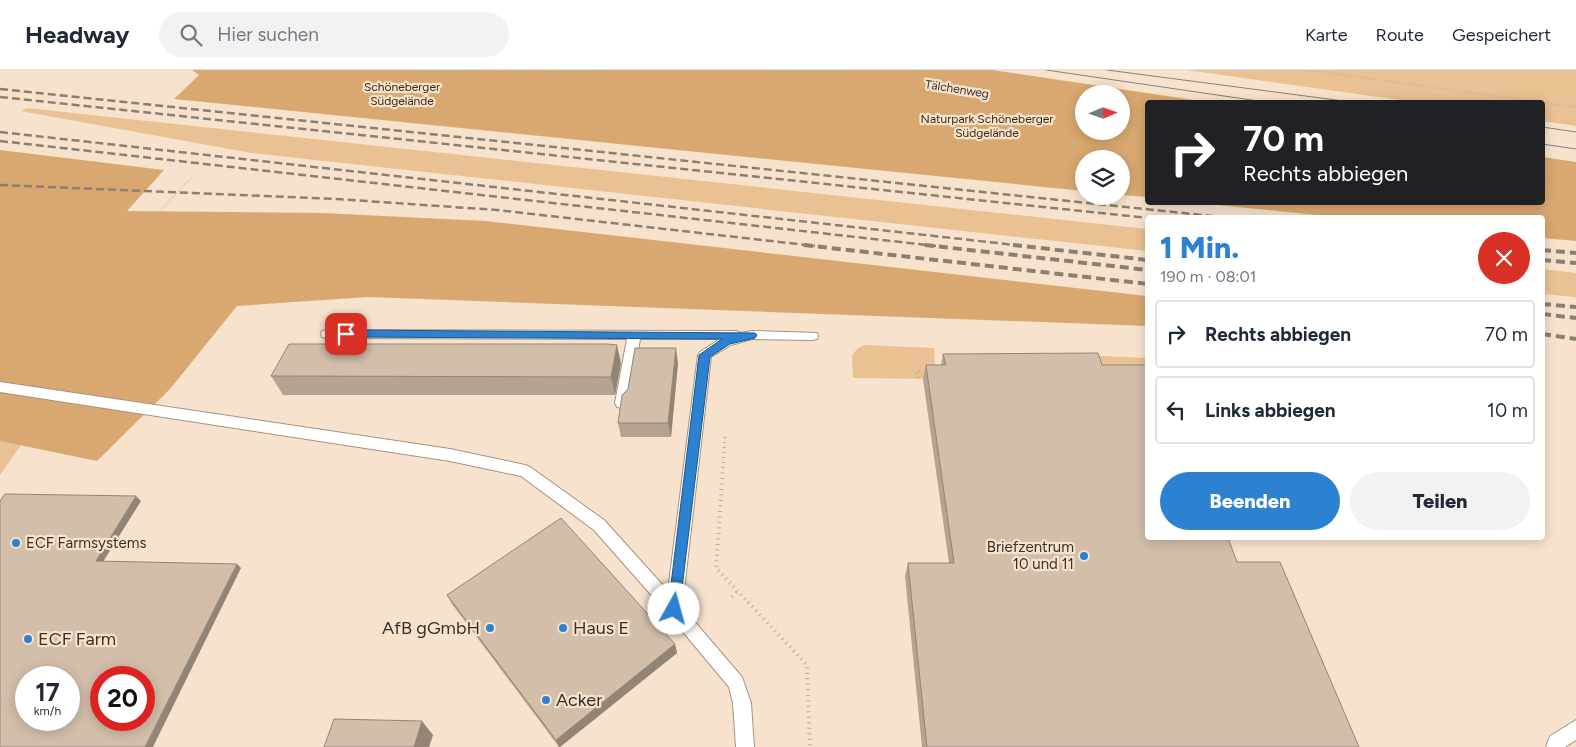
<!DOCTYPE html>
<html lang="de">
<head>
<meta charset="utf-8">
<style>
	body { margin:0; font-family:Figtree,sans-serif; background:#f2f2f3; color:#1f2937; height:100vh; display:flex; flex-direction:column; font-size:19px; white-space:nowrap }
	* { box-sizing:border-box; margin:0 }
	p { font-size:16px; color:#747a83 }
	.icon { flex:none; width:28px; height:28px; fill:none; stroke:currentColor; stroke-width:2; stroke-linecap:round; stroke-linejoin:round }
	.map { position:relative; flex:1; overflow:hidden }
	.sheet { position:absolute; left:1145px; top:145px; width:400px; height:325px; display:flex; flex-direction:column; background:#fff; border-radius:5px; box-shadow:0 2px 12px #0003 }
	.sheet>* { flex:none }
	.banner { position:absolute; left:1145px; top:30px; width:400px; height:105px; border-radius:5px; box-shadow:0 2px 12px #0003; background:#202124; color:#fff; overflow:hidden }
	.needle { width:32px; rotate:88deg }
	.controls { position:absolute; left:1075px; top:15px; display:grid; gap:10px }
	.controls a { display:grid; place-items:center; width:55px; height:55px; border-radius:50%; background:#fff; box-shadow:0 2px 12px #0003; font-size:25px }
	.speed { position:absolute; left:15px; top:596px; display:flex; gap:10px; font-size:25px; font-weight:700; text-align:center }
	.speed>* { display:grid; place-content:center; width:65px; height:65px; border-radius:50%; background:#fff; box-shadow:0 2px 12px #0003; line-height:1 }
	.speed small { font-size:12px; font-weight:400 }
	.speed .limit { border:8px solid #d22; background:#fff; color:#111 }
	.pin { position:absolute; display:grid; place-items:center; width:42px; height:42px; color:#fff; margin:-21px; border-radius:10px; box-shadow:0 2px 8px #0006 }
	.me { position:absolute; width:55px; margin:-28px; rotate:7deg; stroke-linejoin:round; filter:drop-shadow(0 0 4px #0008) }
	.turn { display:flex; align-items:center; gap:18px; height:105px; padding:0 15px; font-size:22px }
	.turn .icon { width:65px; height:65px; stroke-width:2.5 }
	.turn b { display:block; font-size:35px; line-height:42px }
	.round { display:grid; place-items:center; flex:none; width:52px; height:52px; border-radius:26px; background:#f2f2f3 }
	.overview { display:flex; align-items:center; justify-content:space-between; height:85px; padding:0 15px }
	h1 { font-size:30px; font-weight:800; line-height:38px; color:#2c82d0 }
	.button { display:flex; gap:10px; margin-top:auto; padding:10px 15px }
	.button a { flex:1; height:58px; border-radius:30px; background:#2c82d0; color:#fff; font-size:20px; font-weight:800; line-height:58px; text-align:center }
	.button a+a { background:#f2f2f3; color:#1f2937 }
	ul { padding:0; list-style:none }
	li { display:flex; align-items:center; gap:15px; height:68px; margin:0 10px 8px; padding:0 5px; border:2px solid #e0e1e3; border-radius:5px }
	li div { flex:1 }
	li b { display:block; font-size:19px }
	li em { font-style:normal }
	header { display:flex; align-items:center; gap:30px; box-sizing:border-box; height:70px; padding:0 25px; background:#fff; border-bottom:1px solid #e0e1e3 }
	header strong { font-size:24px }
	nav { display:flex; gap:28px; margin-inline-start:auto; font-size:18px }
	.search { width:350px; height:45px; background:#f2f2f3; display:flex; align-items:center; gap:12px; box-sizing:border-box; padding:0 18px; border-radius:28px; color:#747a83; font-size:19px }
	.map>svg:first-child { display:block }
	.green { fill:#eac193 }
	.forest { fill:#d9a870; fill-rule:evenodd }
	.lines { fill:none; stroke-linecap:round; stroke-linejoin:round }
	.service-casing { stroke:#a5937e; stroke-width:2 }
	.path-far2 { stroke:#baaa98; stroke-width:2.5; stroke-dasharray:0.5 2.5; stroke-linecap:butt }
	.path-far1 { stroke:#baaa98; stroke-width:3; stroke-dasharray:1 4; stroke-linecap:butt }
	.path { stroke:#baaa98; stroke-width:4; stroke-dasharray:1 4.5; stroke-linecap:butt }
	.service { fill:#fff; fill-rule:evenodd }
	.tram { stroke:#8b7f70; stroke-width:1 }
	.rail-far1 { stroke:#8b7f70; stroke-width:2.5; stroke-dasharray:8 4; stroke-linecap:butt }
	.rail { stroke:#8b7f70; stroke-width:4; stroke-dasharray:9 5; stroke-linecap:butt }
	.wall { fill:#b5a391 }
	.shaded-wall { fill:#938576 }
	.building { fill:#d2bea9; stroke:#938576; fill-rule:evenodd }
	.route { fill:#2c82d0; stroke:#1d5487 }
	.poi-dot { fill:#2c82d0; stroke:#f7e3cd; stroke-width:2 }
	.labels { text-anchor:middle; stroke-width:4.5; stroke-linejoin:round; paint-order:stroke }
	.far-park-label { font-size:12px; fill:#3d280f; stroke:#f7e3cd }
	.far-street-label { font-size:12px; fill:#373027; stroke:#f7e3cd }
	.poi-label { font-size:15px; fill:#373027; stroke:#f7e3cd; text-anchor:start }
	.near-poi-label { font-size:18px; fill:#373027; stroke:#f7e3cd; text-anchor:start }
</style>
</head>
<body>
<header>
<strong>Headway</strong>
<div class="search"><svg class="icon" aria-label="search" viewBox="0 0 24 24"><circle cx="10" cy="10" r="6"/><path d="M15 15l6 6"/></svg>Hier suchen</div>
<nav><a>Karte</a><a>Route</a><a>Gespeichert</a></nav>
</header>
<div class="map">
<svg width="1576" height="677" viewBox="0 0 1576 677">
	<rect width="100%" height="100%" fill="#f7e3cd"/>
	<path class="green" d="M1187 0H1576V56L1543 51 1542 32H1414Z
		M27 38 1147 159V181L251 83 21 41Z
		M1543 199 1576 203V227L1543 224Z
		M865 275 934 278 935 298 943 309 853 308 852 285 858 278Z
		M1078 285 1147 288V309H1085Z
		M0 371 21 375 0 405Z"/>
	<path class="forest" d="M192 0H992L1207 32H1148L1147 127 1121 125V89H1084V121L174 29 199 5ZM1084 24H1121V61H1084Z
		M0 80 164 100 127 141 323 143 485 151 1147 226V256L368 227 237 236 170 319 97 391 0 371Z
		M1543 87 1576 92V171L1543 168 1542 148H1345L1198 133 1542 132Z"/>
	<g class="lines">
		<defs>
			<path id="service" d="M327 260 736 261 741 263 752 261 817 263 818 266 817 269 812 270 752 269 731 275 711 287 682 537 742 607 751 633 754 677H736L733 633 729 617 668 544 594 460 521 406 450 391 0 322V312L450 379 525 395 530 397 604 450 668 521 698 285 700 282 720 269H640L629 333 627 337 622 338 617 337 615 333 627 269 327 268 322 267 321 264 322 261Z
				M1576 650V670L1565 677H1546L1550 666Z"/>
		</defs>
		<use href="#service" class="service-casing"/>
		<path class="path-far2" d="M414 0 489 12 501 0
			M521 0 527 10 588 25 761 42 1010 81 1084 90
			M535 0 620 11 614 27
			M770 0 806 5 830 3 847 6 872 15 1084 48
			M1307 0 1576 37
			M1121 53 1148 57
			M1121 92 1148 94
			M1542 110 1576 120
			M1507 132 1576 143
			M156 145 192 107
			M0 146 34 148 156 146 338 150 583 176"/>
		<path class="path-far1" d="M570 175 715 189 778 203 903 206 942 211
			M0 241 43 259
			M918 308 916 301H929
			M723 398 725 365"/>
		<path class="path" d="M723 397 716 498 807 595 810 677
			M732 527 738 521"/>
		<use href="#service" class="service"/>
		<path class="tram" d="M1046 0 1265 32
			M1107 0 1351 32
			M1542 57 1576 62
			M1542 74 1576 79"/>
		<path class="rail-far1" d="M0 19 1231 148
			M0 27 1148 148
			M0 62 1024 176
			M0 71 936 176
			M0 115 337 129 497 140 815 176"/>
		<path class="rail" d="M804 175 1148 214
			M925 175 1148 200
			M1013 175 1148 190
			M1542 180 1576 183
			M1542 190 1576 193
			M1542 234 1576 237
			M1542 244 1576 248
			M1542 264 1576 269"/>
	</g>
	<path class="wall" d="M943 284 1102 295 1237 492 1359 677H922L905 506 908 493H949L923 309 926 295H941Z
		M621 293 615 325H283L271 306Z
		M678 293 671 367H621L618 353Z
		M447 525 675 574 677 583 560 677H559L452 534Z"/>
	<path class="shaded-wall" d="M617 275 621 293 615 325 611 307Z
		M676 278 678 293 671 367 668 353Z
		M136 426 141 431 101 495 96 491Z
		M237 494 241 498 153 677H145Z
		M675 574 677 583 560 677H559L556 670Z
		M422 651 433 665 429 677H414Z"/>
	<path class="building" d="M289 274H607L617 275 611 307 271 306Z
		M635 278H676L668 353H618L622 325 628 319Z
		M1098 283 1102 295H1148V468H1228L1237 492H1280L1359 677H927L908 493H954L926 295H946L943 284Z
		M5 424 136 426 96 491 237 494 145 677H0V431ZM26 608H69V650H26ZM101 608H144V650H101Z
		M561 448 675 574 556 670 447 525Z
		M334 649 422 651 414 677H324Z"/>
	<path class="route" d="M346 260 755 263 757 265 755 268 730 274 710 287 679 543 674 545 670 543 668 539 699 285 722 269 346 267 341 264Z"/>
	<g class="poi-dot">
		<circle cx="16" cy="473" r="5"/>
		<circle cx="1084" cy="486" r="5"/>
		<circle cx="490" cy="558" r="5"/>
		<circle cx="563" cy="558" r="5"/>
		<circle cx="28" cy="569" r="5"/>
		<circle cx="546" cy="630" r="5"/>
	</g>
	<g class="labels">
		<g class="far-park-label">
			<text x="402" y="21">Schöneberger<tspan x="402" dy="14">Südgelände</tspan></text>
			<text x="987" y="53">Naturpark Schöneberger<tspan x="987" dy="14">Südgelände</tspan></text>
		</g>
		<g class="far-street-label">
			<text transform="translate(957 19) rotate(9)" y="4">Tälchenweg</text>
		</g>
		<g class="poi-label">
			<text x="26" y="478">ECF Farmsystems</text>
			<text x="1074" y="482" text-anchor="end">Briefzentrum<tspan x="1074" dy="17">10 und 11</tspan></text>
		</g>
		<g class="near-poi-label">
			<text x="480" y="564" text-anchor="end">AfB gGmbH</text>
			<text x="573" y="564">Haus E</text>
			<text x="38" y="575">ECF Farm</text>
			<text x="556" y="636">Acker</text>
		</g>
	</g>
</svg>
<div class="controls">
<a><svg class="needle" viewBox="-14 -14 28 28"><path d="M0-13l5 13h-10z" fill="#e53935"/><path d="M0 13l5-13h-10z" fill="#747a83"/></svg></a>
<a><svg class="icon" aria-label="layers" viewBox="0 0 24 24"><path d="M12 4l9 5-9 5-9-5zM3 14l9 5 9-5"/></svg></a>
</div>
<div class="speed"><div>17<small>km/h</small></div><div class="limit">20</div></div>
<div class="pin" style="left:346px;top:264px;background:#d93025"><svg class="icon" aria-label="arrive" viewBox="0 0 24 24"><path d="M6 21V4h12l-3 4 3 4H6"/></svg></div>
<svg class="me" style="left:674px;top:539px" viewBox="-20 -20 40 40"><circle r="19" fill="#fff"/><path d="M0-13L10 11 0 6-10 11z" fill="#2c82d0"/></svg>
<div class="banner">
<div class="turn"><svg class="icon" aria-label="right" viewBox="0 0 24 24"><path d="M7 20v-9h11M14 6l5 5-5 5"/></svg><div><b>70 m</b>Rechts abbiegen</div></div>
</div>
<section class="sheet">
<div class="overview"><div><h1>1 Min.</h1><p>190 m · 08:01</p></div><a class="round" style="background:#d93025;color:#fff"><svg class="icon" aria-label="close" viewBox="0 0 24 24"><path d="M6 6l12 12M18 6L6 18"/></svg></a></div>
<ul>
<li><svg class="icon" aria-label="right" viewBox="0 0 24 24"><path d="M7 20v-9h11M14 6l5 5-5 5"/></svg><div><b>Rechts abbiegen</b></div><em>70 m</em></li>
<li><svg class="icon" aria-label="left" viewBox="0 0 24 24"><path d="M17 20v-9H6M10 6l-5 5 5 5"/></svg><div><b>Links abbiegen</b></div><em>10 m</em></li>
</ul>
<div class="button"><a>Beenden</a><a>Teilen</a></div>
</section>
</div>
</body>
</html>
